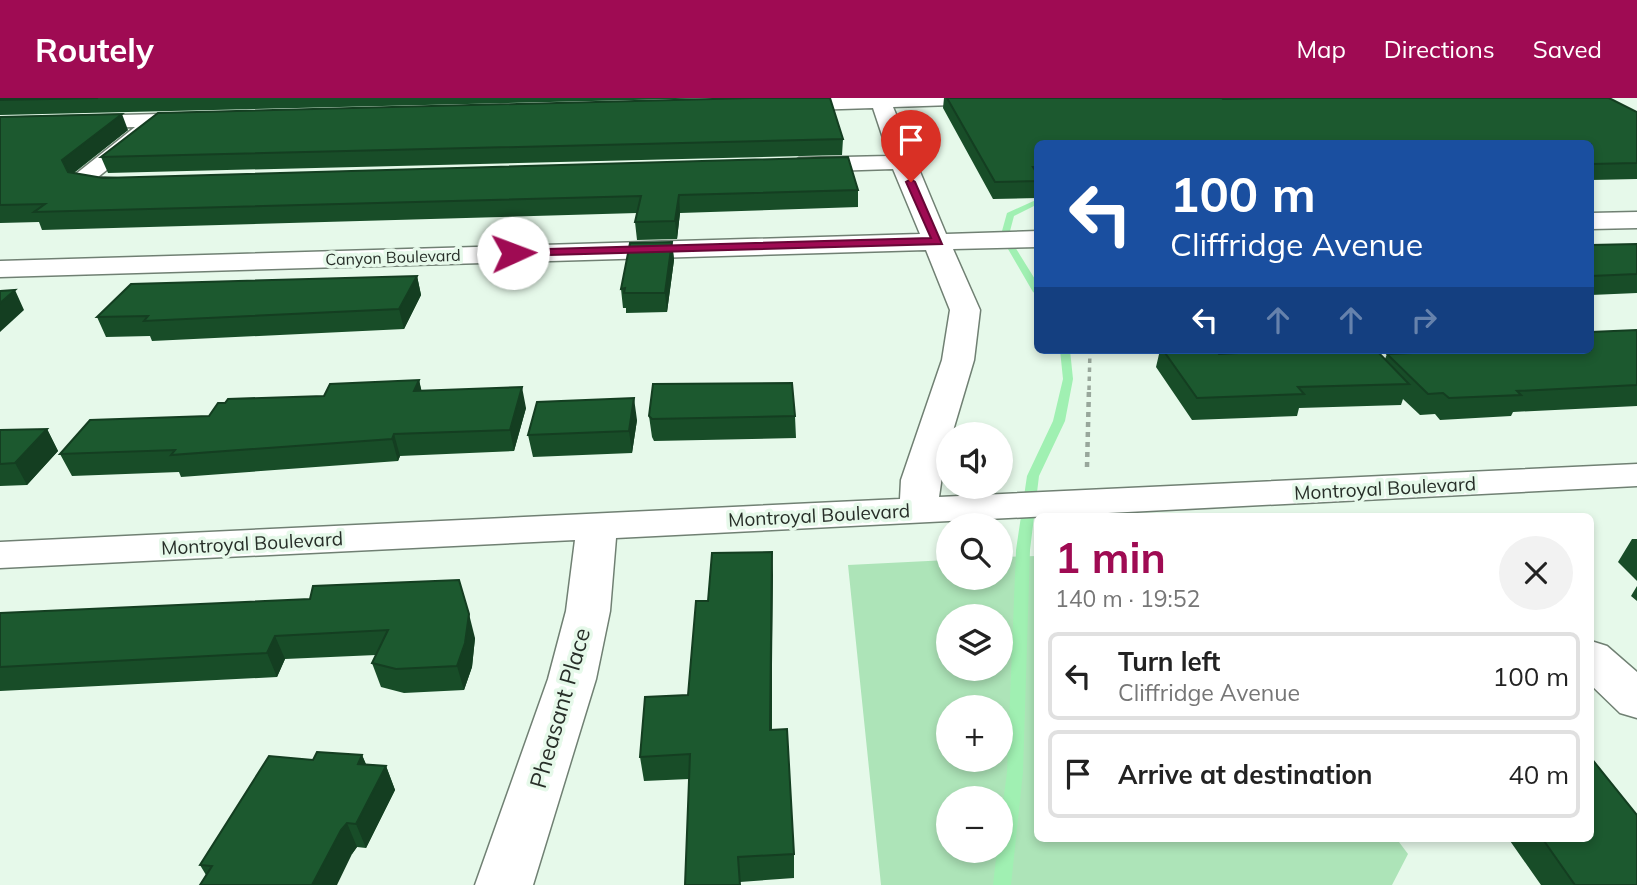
<!DOCTYPE html>
<html lang="en">
<head>
<meta charset="utf-8">
<style>
	body { margin:0; font-family:Mulish,sans-serif; background:#f2f2f2; color:#222; height:100vh; display:flex; flex-direction:column; font-size:26px; white-space:nowrap }
	* { box-sizing:border-box; margin:0 }
	p { font-size:23px; color:#767676 }
	.icon { flex:none; width:38px; height:38px; fill:none; stroke:currentColor; stroke-width:2; stroke-linecap:round; stroke-linejoin:round }
	.map { position:relative; flex:1; overflow:hidden }
	.sheet { position:absolute; left:1034px; top:415px; width:560px; height:329px; display:flex; flex-direction:column; background:#fff; border-radius:10px; box-shadow:0 4px 10px #0003 }
	.sheet>* { flex:none }
	.top-card { position:absolute; left:1034px; top:42px; width:560px; height:214px; border-radius:10px; box-shadow:0 4px 10px #0003; background:#1a4fa0; color:#fff; overflow:hidden }
	.tools { position:absolute; left:936px; top:324px; display:grid; gap:14px }
	.tools a { display:grid; place-items:center; width:77px; height:77px; border-radius:50%; background:#fff; box-shadow:0 4px 10px #0003; font-size:35px }
	.pin { position:absolute; display:grid; place-items:center; width:60px; height:60px; color:#fff; margin:-72px -30px; border-radius:50% 50% 50% 0; rotate:-45deg; box-shadow:0 0 7px #0007 }
	.pin .icon { rotate:45deg }
	.me { position:absolute; width:77px; margin:-38px; rotate:88deg; stroke-linejoin:round; filter:drop-shadow(0 0 5px #0008) }
	.turn { display:flex; align-items:center; gap:24px; height:147px; padding:0 21px; font-size:32px }
	.turn .icon { width:91px; height:91px; stroke-width:2.5 }
	.turn b { display:block; font-size:49px; line-height:60px }
	.lanes { display:flex; align-items:center; height:66px; padding:0 21px; background:#0003; justify-content:center; gap:35px; direction:ltr }
	.lanes .off { opacity:.35 }
	.round { display:grid; place-items:center; flex:none; width:74px; height:74px; border-radius:37px; background:#f2f2f2 }
	.summary { display:flex; align-items:center; justify-content:space-between; height:119px; padding:0 21px }
	h1 { font-size:42px; font-weight:700; line-height:52px; color:#9f0b53 }
	ul { padding:0; list-style:none }
	li { display:flex; align-items:center; gap:21px; height:88px; margin:0 14px 10px; padding:0 7px; border:4px solid #e0e0e0; border-radius:10px }
	li div { flex:1 }
	li b { display:block; font-size:26px }
	li em { font-style:normal }
	header { display:flex; align-items:center; gap:42px; box-sizing:border-box; height:98px; padding:0 35px; background:#9f0b53; color:#fff }
	header strong { font-size:33px }
	nav { display:flex; gap:38px; margin-inline-start:auto; font-size:24px }
	.map>svg:first-child { display:block }
	.green { fill:#ade4b8; fill-rule:evenodd }
	.lines { fill:none; stroke-linecap:round; stroke-linejoin:round }
	.stream { fill:#a0f0b2; fill-rule:evenodd }
	.minor-casing { stroke:#708073; stroke-width:3 }
	.path-far1 { stroke:#98a79b; stroke-width:3.5; stroke-dasharray:4.5 4.5; stroke-linecap:butt }
	.path { stroke:#98a79b; stroke-width:4.5; stroke-dasharray:5 5; stroke-linecap:butt }
	.minor { fill:#fff; fill-rule:evenodd }
	.wall { fill:#184d28 }
	.shaded-wall { fill:#143e21 }
	.building { fill:#1c592f; stroke:#143e21; stroke-width:2 }
	.route { fill:#9f0b53; stroke:#670736; stroke-width:2 }
	.labels { text-anchor:middle; stroke-width:7; stroke-linejoin:round; paint-order:stroke }
	.far-street-label { font-size:16px; fill:#272e28; stroke:#e6f9ea }
	.street-label { font-size:19px; fill:#272e28; stroke:#e6f9ea }
	.near-street-label { font-size:23px; fill:#272e28; stroke:#e6f9ea }
</style>
</head>
<body>
<header>
<strong>Routely</strong>
<nav><a>Map</a><a>Directions</a><a>Saved</a></nav>
</header>
<div class="map">
<svg width="1637" height="787" viewBox="0 0 1637 787">
	<rect width="100%" height="100%" fill="#e6f9ea"/>
	<path class="green" d="M1038 458V740H1396L1408 756 1392 787H881L848 467 948 462V480H1001V459ZM948 518H1001V570H948ZM948 609H1001V662H948ZM948 700H1001V752H948Z"/>
	<g class="lines">
		<path class="stream" d="M1038 101V106L1014 118 1010 133 1003 135 1002 133 1007 115Z
			M1009 149H1015L1038 186V197L1033 194 1008 151Z
			M1060 252H1070L1073 281 1065 323 1039 378 1030 452 1023 674 1011 787H993L997 752H1001V721L1007 674 1016 452 1027 378 1053 323 1063 281Z"/>
		<defs>
			<path id="minor" d="M993 0 983 6 893 9 946 136 1038 133V149L953 151 980 212 974 262 952 336H948L939 399 1637 366V388L616 440 610 513 596 581 533 787H475L548 581 566 513 575 442 0 470V444L900 401 901 382 942 262 950 212 926 152 0 179V163L920 136 893 71 799 74 788 67 799 60 889 58 873 10 779 13 769 7 779 1 808 0Z
				M201 15 211 21 208 25 155 28 153 35 98 79 138 82 142 87 138 92 80 91 72 79 135 29 0 32V20Z
				M1637 114V130L1591 131V115Z
				M1591 543 1607 548 1637 574V620L1620 615 1591 587Z"/>
		</defs>
		<use href="#minor" class="minor-casing"/>
		<path class="path-far1" d="M1089 292 1090 252"/>
		<path class="path" d="M1087 369 1089 290"/>
		<use href="#minor" class="minor"/>
	</g>
	<path class="wall" d="M0 0H717L0 17Z
		M944 0H1222L1223 1 1637 14V81L1591 82V46H1038V100L993 101 943 10Z
		M0 19 128 32 74 75 103 80 858 92V109L680 115 677 141 637 142 635 124 637 115 42 132 39 124 0 125Z
		M843 41 842 57 108 75 101 59Z
		M672 144 674 162 667 214 626 215V210H623L621 191Z
		M1637 146V195L1591 197V147Z
		M417 178 421 197 404 231 152 243 150 238 106 239 97 219Z
		M1637 232V308L1513 314 1511 318 1440 322 1435 316 1420 317 1403 301 1401 307 1299 310 1297 318 1192 322 1156 269 1160 252H1216L1219 256 1385 261 1387 256 1591 252Z
		M419 282 421 292 526 310 514 353 400 358 398 363 181 379 179 374 72 378 60 356 209 318Z
		M649 318H795L796 340 654 343 652 339Z
		M637 322 632 355 533 359 528 337Z
		M47 331 58 353 27 387 0 388V332Z
		M1632 441H1637V483L1618 464Z
		M772 454V632L794 756V780L740 784V787H685L689 681 644 683 640 659 688 597 708 503Z
		M1637 488V503L1631 498Z
		M310 501 475 540 472 569 464 592 404 595 381 589 372 565 376 557 285 561 277 579 0 593V515Z
		M362 657 366 666 386 668 395 692 366 750 357 749 352 756 206 777 200 767 313 662Z
		M1508 740H1591L1637 787H1541Z"/>
	<path class="shaded-wall" d="M122 16 128 32 69 78 62 62Z
		M679 97 680 115 677 141 675 123Z
		M672 144 674 162 667 214 665 195Z
		M417 178 421 197 404 231 399 211Z
		M15 192 24 212 0 234V205Z
		M419 282 424 303 414 293Z
		M522 289 526 310 514 353 510 332Z
		M634 300 637 322 632 355 629 333Z
		M47 331 58 353 27 387 15 365Z
		M394 336 400 358 398 363 392 341Z
		M772 454 773 477 771 656 770 632Z
		M469 516 475 540 472 569 464 592 457 568Z
		M275 538 285 561 277 579 267 555Z
		M362 657 372 682 358 666Z
		M386 668 395 692 366 750 356 726Z
		M347 725 357 749 352 756 337 787H312L341 732Z"/>
	<path class="building" d="M0 0H98L0 2Z
		M752 0H830L843 41 101 59 158 15Z
		M947 0H1222L1223 1 1287 0H1609L1637 14V65L1591 66V46H1038V69H1033L1038 77V83L995 84Z
		M122 16 62 62 68 74 103 80 848 59 858 92 679 97 675 123 635 124 641 98 34 114 45 106 0 107V19Z
		M672 144 665 195H624L625 190 621 191 630 145Z
		M1637 146V176L1591 178V147Z
		M417 178 399 211 144 223 148 218 97 219 131 186Z
		M15 192 0 205V193Z
		M1637 232V287L1517 293 1521 297 1449 300 1443 295 1428 296 1387 256 1487 252H1591V234Z
		M1163 252H1216L1219 256 1294 252H1376L1409 286 1298 289 1304 296 1197 300Z
		M419 282 414 293 522 289 510 332 394 336 392 341 171 357 175 352 60 356 90 322 209 318 218 305H225L228 301 324 298 330 286Z
		M792 285 795 318 652 321 649 318 653 286Z
		M634 300 629 333 528 337 537 304Z
		M47 331 15 365 0 366V332Z
		M772 454 770 632 787 631 794 756 738 759 740 787H685L690 656 640 659 645 599 688 597 696 503H708L712 455Z
		M459 482 469 516 465 545 457 568 396 571 372 565 388 532 275 538 267 555 0 569V515L310 501 313 488Z
		M317 654 362 657 358 666 386 668 356 726 347 725 341 732 312 787H200L212 768 200 767 269 658 313 662Z
		M1591 660 1637 717V787H1575L1542 740H1591Z"/>
	<path class="route" d="M911 81 915 84 942 146 513 158 507 155 513 152 931 140 906 84Z"/>
	<g class="labels">
		<g class="far-street-label">
			<text transform="translate(393 159) rotate(-2)" y="6">Canyon Boulevard</text>
		</g>
		<g class="street-label">
			<text transform="translate(1385 390) rotate(-3)" y="7">Montroyal Boulevard</text>
			<text transform="translate(819 417) rotate(-3)" y="7">Montroyal Boulevard</text>
			<text transform="translate(252 445) rotate(-3)" y="7">Montroyal Boulevard</text>
		</g>
		<g class="near-street-label">
			<text transform="translate(560 610) rotate(-74)" y="8">Pheasant Place</text>
		</g>
	</g>
</svg>
<div class="tools">
<a><svg class="icon" aria-label="sound" viewBox="0 0 24 24"><path d="M4 9h4l5-4v14l-5-4H4zM17 9q2 3 0 6"/></svg></a>
<a><svg class="icon" aria-label="search" viewBox="0 0 24 24"><circle cx="10" cy="10" r="6"/><path d="M15 15l6 6"/></svg></a>
<a><svg class="icon" aria-label="layers" viewBox="0 0 24 24"><path d="M12 4l9 5-9 5-9-5zM3 14l9 5 9-5"/></svg></a>
<a>+</a>
<a>−</a>
</div>
<div class="pin" style="left:911px;top:84px;background:#d93025"><svg class="icon" aria-label="arrive" viewBox="0 0 24 24"><path d="M6 21V4h12l-3 4 3 4H6"/></svg></div>
<svg class="me" style="left:513px;top:155px" viewBox="-20 -20 40 40"><circle r="19" fill="#fff"/><path d="M0-13L10 11 0 6-10 11z" fill="#9f0b53"/></svg>
<div class="top-card">
<div class="turn"><svg class="icon" aria-label="left" viewBox="0 0 24 24"><path d="M17 20v-9H6M10 6l-5 5 5 5"/></svg><div><b>100 m</b>Cliffridge Avenue</div></div>
<div class="lanes"><svg class="icon" aria-label="left" viewBox="0 0 24 24"><path d="M17 20v-9H6M10 6l-5 5 5 5"/></svg><svg class="icon off" aria-label="ahead" viewBox="0 0 24 24"><path d="M12 20V5M6 11l6-6 6 6"/></svg><svg class="icon off" aria-label="ahead" viewBox="0 0 24 24"><path d="M12 20V5M6 11l6-6 6 6"/></svg><svg class="icon off" aria-label="right" viewBox="0 0 24 24"><path d="M7 20v-9h11M14 6l5 5-5 5"/></svg></div>
</div>
<section class="sheet">
<div class="summary"><div><h1>1 min</h1><p>140 m · 19:52</p></div><a class="round"><svg class="icon" aria-label="close" viewBox="0 0 24 24"><path d="M6 6l12 12M18 6L6 18"/></svg></a></div>
<ul>
<li><svg class="icon" aria-label="left" viewBox="0 0 24 24"><path d="M17 20v-9H6M10 6l-5 5 5 5"/></svg><div><b>Turn left</b><p>Cliffridge Avenue</p></div><em>100 m</em></li>
<li><svg class="icon" aria-label="arrive" viewBox="0 0 24 24"><path d="M6 21V4h12l-3 4 3 4H6"/></svg><div><b>Arrive at destination</b></div><em>40 m</em></li>
</ul>
</section>
</div>
</body>
</html>
